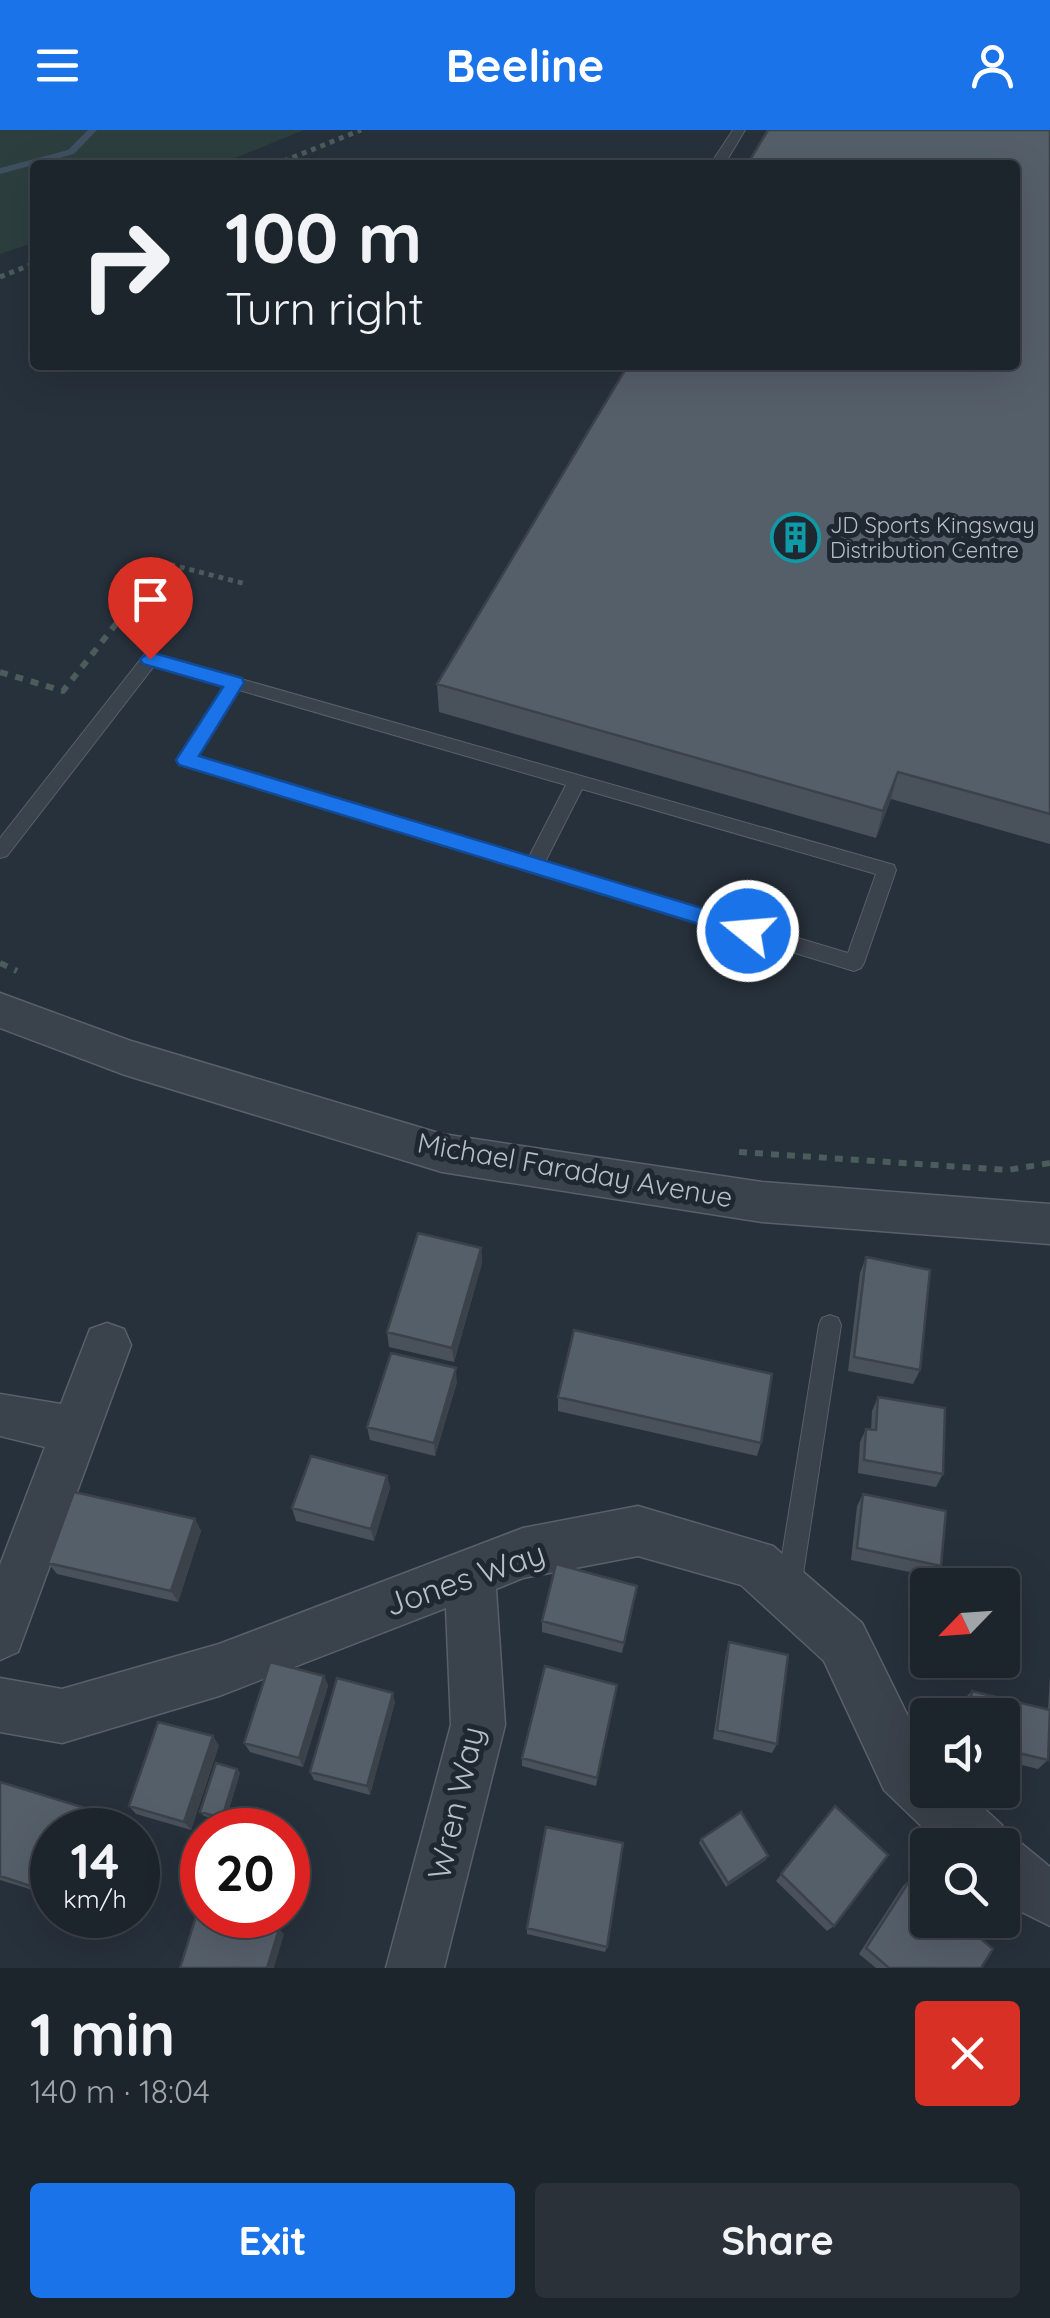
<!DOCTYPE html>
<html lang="en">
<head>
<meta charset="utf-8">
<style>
	body { margin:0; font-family:Quicksand,sans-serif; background:#2a3138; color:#f1f3f6; height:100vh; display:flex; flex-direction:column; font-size:38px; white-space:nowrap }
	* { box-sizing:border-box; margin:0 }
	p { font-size:32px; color:#a0a5a9 }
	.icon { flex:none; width:55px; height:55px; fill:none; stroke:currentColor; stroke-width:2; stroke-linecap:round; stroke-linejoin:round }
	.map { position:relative; height:1838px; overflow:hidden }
	.details { display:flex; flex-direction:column; background:#1d252c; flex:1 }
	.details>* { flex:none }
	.banner { position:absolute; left:30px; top:30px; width:990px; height:210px; border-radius:10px; box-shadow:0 10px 40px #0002,0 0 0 2px #3b4248; background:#1d252c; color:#f1f3f6; overflow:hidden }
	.needle { width:65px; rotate:245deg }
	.buttons { position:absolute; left:910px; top:1438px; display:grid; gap:20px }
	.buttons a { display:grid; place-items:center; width:110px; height:110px; border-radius:10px; background:#1d252c; box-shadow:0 10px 40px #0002,0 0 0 2px #3b4248; font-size:50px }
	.speed { position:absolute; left:30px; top:1678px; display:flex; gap:20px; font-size:50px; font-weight:700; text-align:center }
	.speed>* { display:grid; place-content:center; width:130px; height:130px; border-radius:50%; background:#1d252c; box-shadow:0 10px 40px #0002,0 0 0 2px #3b4248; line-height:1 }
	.speed small { font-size:25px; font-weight:400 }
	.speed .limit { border:15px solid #d22; background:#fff; color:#111 }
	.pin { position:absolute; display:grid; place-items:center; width:85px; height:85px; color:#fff; margin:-102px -42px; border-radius:50% 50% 50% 0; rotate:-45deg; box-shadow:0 0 10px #0007 }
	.pin .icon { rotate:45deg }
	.me { position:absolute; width:110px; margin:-55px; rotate:287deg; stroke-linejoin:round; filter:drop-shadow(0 0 8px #0008) }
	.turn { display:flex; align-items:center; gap:35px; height:210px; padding:0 30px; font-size:45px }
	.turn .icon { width:130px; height:130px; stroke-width:2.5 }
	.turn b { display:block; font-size:70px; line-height:85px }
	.round { display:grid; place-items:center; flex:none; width:105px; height:105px; border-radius:10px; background:#2a3138 }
	.summary { display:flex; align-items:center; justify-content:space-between; height:170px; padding:0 30px }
	h1 { font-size:60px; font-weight:800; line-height:75px }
	.button { display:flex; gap:20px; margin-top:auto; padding:20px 30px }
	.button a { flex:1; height:115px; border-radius:10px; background:#1a73e8; color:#fff; font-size:40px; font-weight:800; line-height:115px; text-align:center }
	.button a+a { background:#2a3138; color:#f1f3f6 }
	header { display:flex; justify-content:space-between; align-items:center; height:130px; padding:0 30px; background:#1a73e8; color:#fff; font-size:45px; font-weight:800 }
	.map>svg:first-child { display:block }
	.green { fill:#2c3f3e }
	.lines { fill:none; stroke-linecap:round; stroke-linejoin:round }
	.stream { fill:#3f5061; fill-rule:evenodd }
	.lane-casing { stroke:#586069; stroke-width:2 }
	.street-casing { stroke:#586069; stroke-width:3 }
	.path-far1 { stroke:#4b5c5d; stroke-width:5; stroke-dasharray:5 5; stroke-linecap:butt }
	.path { stroke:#4b5c5d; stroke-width:6; stroke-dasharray:8 8; stroke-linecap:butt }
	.lane { fill:#3a424b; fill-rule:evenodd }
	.street { fill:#3a424b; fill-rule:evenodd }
	.wall { fill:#49525b }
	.shaded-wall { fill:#3c424a }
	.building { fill:#555f6a; stroke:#3c424a; stroke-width:2.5 }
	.route { fill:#1a73e8; stroke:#114b97; stroke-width:2.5 }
	.labels { text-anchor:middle; stroke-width:10; stroke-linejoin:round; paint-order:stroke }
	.far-poi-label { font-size:22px; fill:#b6bec6; stroke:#1f2730; text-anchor:start }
	.street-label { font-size:28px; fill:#b6bec6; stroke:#1f2730 }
	.near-street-label { font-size:32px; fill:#b6bec6; stroke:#1f2730 }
</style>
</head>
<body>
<header><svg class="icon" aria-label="menu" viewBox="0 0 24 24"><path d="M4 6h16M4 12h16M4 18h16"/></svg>Beeline<svg class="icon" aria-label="person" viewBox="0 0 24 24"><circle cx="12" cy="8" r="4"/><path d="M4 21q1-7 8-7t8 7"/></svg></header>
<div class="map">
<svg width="1050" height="1838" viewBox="0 0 1050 1838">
	<rect width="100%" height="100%" fill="#27313b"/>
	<path class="green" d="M0 0H304L218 35H35V112L0 124Z"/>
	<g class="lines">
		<path class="stream" d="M88 0H97L74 24 0 44V38L68 20Z"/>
		<defs>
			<path id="lane" d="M733 0H745L724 35H710Z
				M150 523 894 735 896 740 864 833 861 838 854 841 180 635 177 630 180 625 224 556 154 536 7 726 0 728V708L144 525ZM239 560 566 655 529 727 197 627ZM582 659 876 744 848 823 545 732Z
				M830 1185 838 1188 841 1195 801 1457 798 1466 789 1469 780 1466 777 1457 819 1195 822 1188Z"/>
			<path id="street" d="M0 863 131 911 442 1004 762 1052 1050 1074V1114L762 1092 442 1042 125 945 0 898Z
				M107 1193 124 1199 131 1215 18 1522 0 1530V1435L45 1317 0 1306V1264L61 1274 90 1199Z
				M638 1376 773 1416 862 1493 928 1627V1660H964L1002 1695 1007 1708 1022 1714 1050 1737V1796L1002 1772V1715H941L884 1660 824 1531 741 1455 638 1426 523 1448 496 1459 505 1595 444 1838H386L451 1595 446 1478 219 1566 62 1613 0 1602V1548L62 1559 219 1514 523 1398Z"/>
		</defs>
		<use href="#lane" class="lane-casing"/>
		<use href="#street" class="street-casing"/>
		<path class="path-far1" d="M274 35 361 0
			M0 147 35 133
			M137 468 165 433 246 454"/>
		<path class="path" d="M0 542 63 561 139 465
			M0 833 17 841
			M739 1022 1008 1040 1050 1033"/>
		<use href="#lane" class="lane"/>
		<use href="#street" class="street"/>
	</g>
	<path class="wall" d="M1050 0V714L891 669 876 708 439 582 437 554Z
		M481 1118 482 1133 454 1232 389 1217 387 1202Z
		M866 1127 920 1240 913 1254 848 1241 860 1143Z
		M457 1252 435 1326 370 1310 367 1297Z
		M558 1267 761 1313 757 1326 558 1281Z
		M878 1267 943 1344 936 1357 858 1343 860 1312 866 1299 871 1300 872 1281Z
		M387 1346 390 1358 374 1411 296 1391 292 1378Z
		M863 1364 941 1436 934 1447 851 1430 857 1376Z
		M195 1389 201 1401 178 1472 57 1444 48 1433Z
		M637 1456 622 1523 542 1502V1491Z
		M1002 1461 1018 1518 1009 1528 1002 1526Z
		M729 1512 777 1614 772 1623 713 1609 726 1522Z
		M1050 1545V1602L1048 1630 1038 1639 1002 1630V1585H962L963 1570 972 1561 1048 1580Z
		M324 1546 328 1556 303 1637 250 1622 244 1613Z
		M617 1555 596 1656 522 1636V1628Z
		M395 1572 370 1665 314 1650 310 1642Z
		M219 1615 191 1700 136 1684 129 1676Z
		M237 1639 240 1643 225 1692 204 1686 200 1682Z
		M0 1652 88 1679 97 1686 92 1700H52V1766L0 1750Z
		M835 1676 834 1796 827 1801 776 1751Z
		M701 1709 766 1730 726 1757 699 1713Z
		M910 1750 981 1838H876L859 1824 903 1756Z
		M527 1798 607 1817 605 1822 527 1804Z"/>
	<path class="shaded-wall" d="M898 642 891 669 876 708 883 681Z
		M481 1118 482 1133 454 1232 452 1218Z
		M456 1238 457 1252 435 1326 434 1313Z
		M387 1346 390 1358 374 1411 371 1399Z
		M195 1389 201 1401 178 1472 171 1461Z
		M324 1546 328 1556 303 1637 299 1628Z
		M393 1563 395 1572 370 1665 367 1656Z
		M213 1606 219 1615 191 1700 184 1692Z
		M237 1639 240 1643 225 1692 222 1688Z
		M88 1679 97 1686 92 1700H80Z
		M768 1726 766 1730 726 1757 728 1753Z
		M279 1799 284 1804 274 1838H267Z"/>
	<path class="building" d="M768 0H1050V684L898 642 883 681 437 554 628 235H1015V35H747Z
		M418 1103 481 1118 452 1218 387 1202Z
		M866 1127 930 1140 920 1240 854 1227Z
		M574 1200 772 1244 761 1313 558 1267Z
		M391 1223 456 1238 434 1313 367 1297Z
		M878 1267 945 1278 943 1344 864 1330 866 1299 876 1300Z
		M311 1326 387 1346 371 1399 292 1378Z
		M74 1362 195 1389 171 1461 48 1433Z
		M863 1364 946 1381 941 1436 857 1418Z
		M556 1434 637 1456 624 1513 542 1491Z
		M943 1449 974 1455H943Z
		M1002 1461 1021 1465 1018 1518 1002 1514Z
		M729 1512 788 1525 777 1614 717 1600Z
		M270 1532 324 1546 299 1628 244 1613Z
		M545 1536 617 1555 597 1648 522 1628Z
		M337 1548 393 1563 367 1656 310 1642Z
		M972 1561 1050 1580 1048 1630 1002 1619V1585H969Z
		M158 1592 213 1606 184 1692 129 1676Z
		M216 1633 237 1639 222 1688 200 1682Z
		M0 1652 88 1679 80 1700H52V1763L0 1746Z
		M835 1676 888 1725 834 1796 781 1744Z
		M741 1682 768 1726 728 1753 701 1709Z
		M546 1697 623 1713 607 1817 527 1798Z
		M910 1750 928 1764V1790H958L993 1819 981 1838H889L866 1818Z
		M199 1777 202 1778V1785H229L279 1799 267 1838H180Z"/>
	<path class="route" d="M150 522 242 548 244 553 199 626 748 792 758 801 748 809 179 635 176 630 223 557 143 534 140 529Z"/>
	<defs>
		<symbol id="building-ring" viewBox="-11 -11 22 22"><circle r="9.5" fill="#1f2730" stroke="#0f9aa8" stroke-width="1.5"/><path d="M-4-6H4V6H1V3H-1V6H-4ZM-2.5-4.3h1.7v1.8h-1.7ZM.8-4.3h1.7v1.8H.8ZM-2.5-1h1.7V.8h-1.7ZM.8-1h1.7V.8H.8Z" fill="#0f9aa8"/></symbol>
	</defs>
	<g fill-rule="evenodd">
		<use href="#building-ring" x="768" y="380" width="55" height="55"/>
	</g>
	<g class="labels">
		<g class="far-poi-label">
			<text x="830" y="403">JD Sports Kingsway<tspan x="830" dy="25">Distribution Centre</tspan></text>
		</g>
		<g class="street-label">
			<text transform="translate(575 1040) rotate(10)" y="10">Michael Faraday Avenue</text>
		</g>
		<g class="near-street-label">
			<text transform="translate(465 1449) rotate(-19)" y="11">Jones Way</text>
			<text transform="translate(456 1673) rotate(-77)" y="11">Wren Way</text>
		</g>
	</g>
</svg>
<div class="buttons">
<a><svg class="needle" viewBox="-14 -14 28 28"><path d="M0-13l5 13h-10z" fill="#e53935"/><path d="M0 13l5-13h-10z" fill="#a0a5a9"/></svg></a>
<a><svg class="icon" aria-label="sound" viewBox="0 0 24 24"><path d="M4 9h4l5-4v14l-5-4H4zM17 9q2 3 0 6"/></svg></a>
<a><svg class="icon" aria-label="search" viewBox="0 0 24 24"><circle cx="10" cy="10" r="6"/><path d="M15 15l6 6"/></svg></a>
</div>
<div class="speed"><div>14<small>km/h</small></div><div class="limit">20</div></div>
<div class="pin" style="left:150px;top:529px;background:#d93025"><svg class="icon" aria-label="arrive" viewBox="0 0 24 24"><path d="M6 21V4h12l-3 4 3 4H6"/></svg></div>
<svg class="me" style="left:748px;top:801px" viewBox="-20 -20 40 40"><circle r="17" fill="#1a73e8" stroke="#fff" stroke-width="3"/><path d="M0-11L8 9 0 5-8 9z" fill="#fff"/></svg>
<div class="banner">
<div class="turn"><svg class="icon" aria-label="right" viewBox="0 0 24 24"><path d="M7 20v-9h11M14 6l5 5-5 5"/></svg><div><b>100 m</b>Turn right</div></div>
</div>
</div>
<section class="details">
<div class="summary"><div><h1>1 min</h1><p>140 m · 18:04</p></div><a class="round" style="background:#d93025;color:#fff"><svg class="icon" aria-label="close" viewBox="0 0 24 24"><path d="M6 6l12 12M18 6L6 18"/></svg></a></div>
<div class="button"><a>Exit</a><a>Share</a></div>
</section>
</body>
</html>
